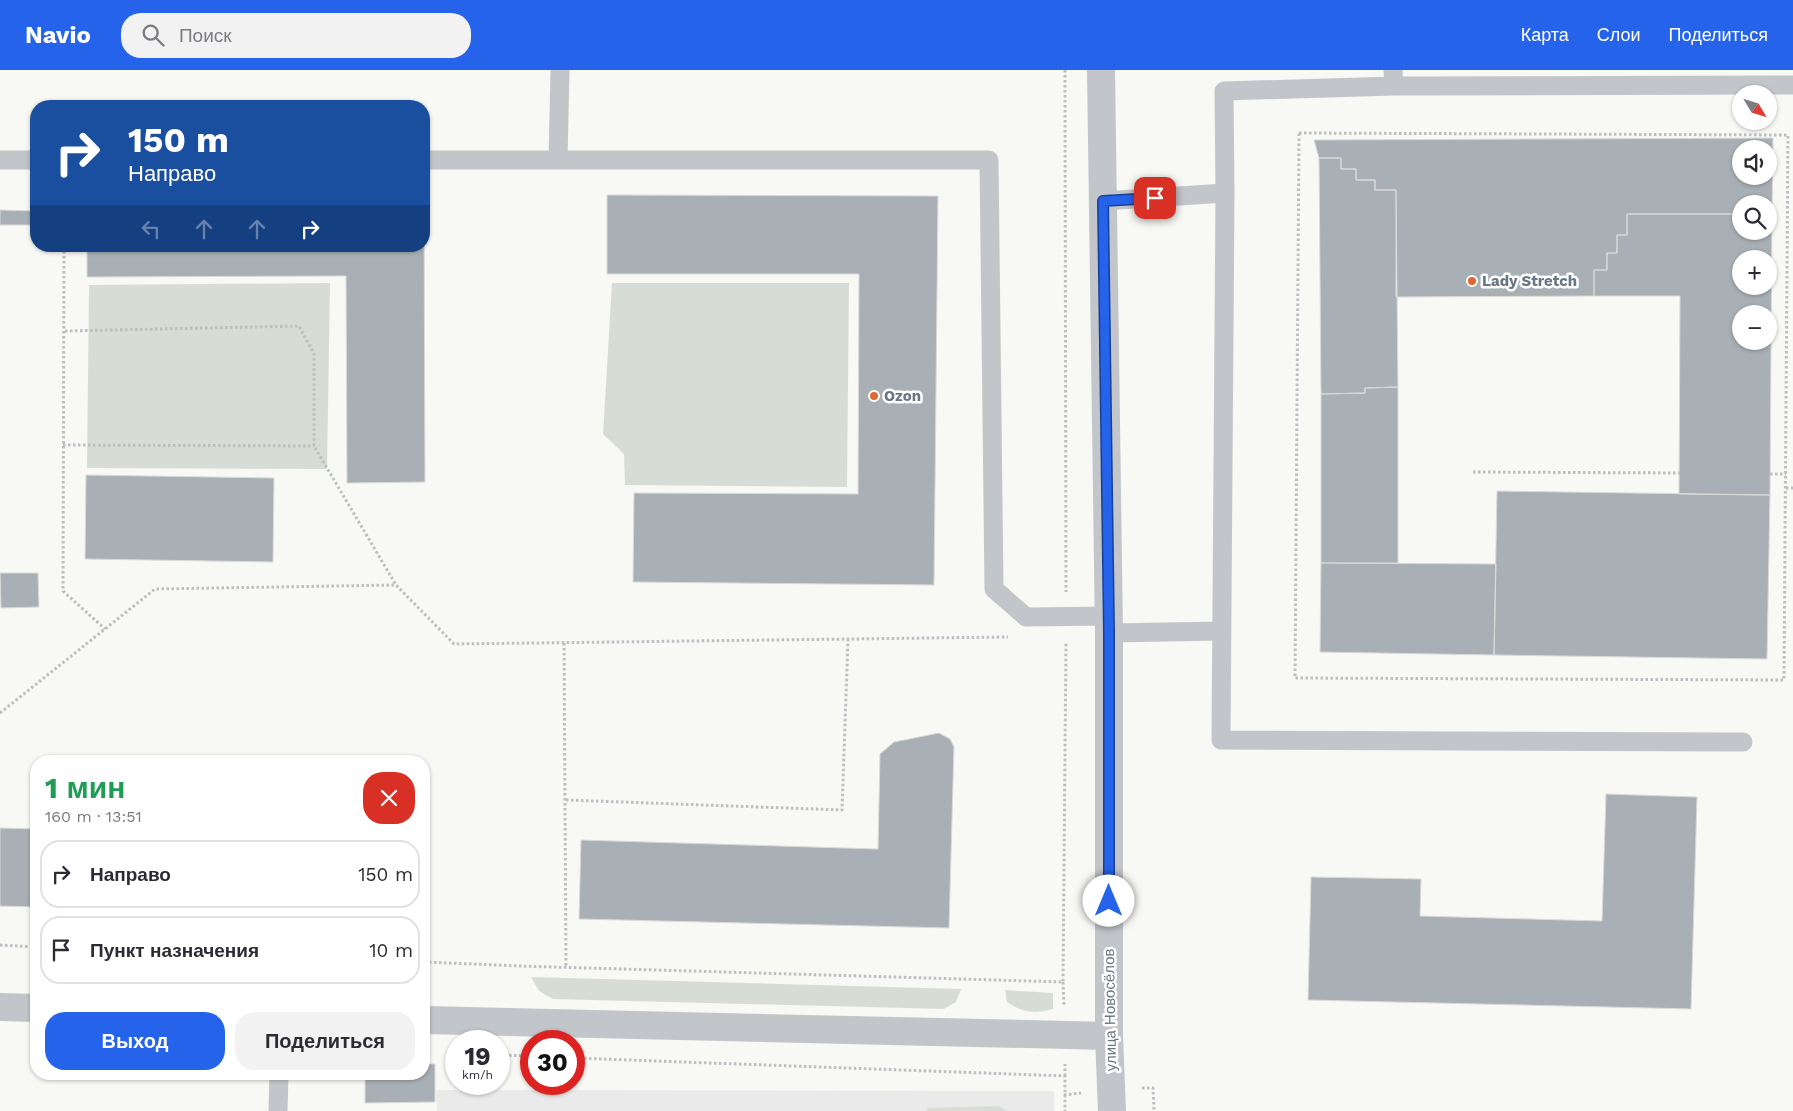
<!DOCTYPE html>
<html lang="ru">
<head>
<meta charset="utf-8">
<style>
	body { margin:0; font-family:"Work Sans",sans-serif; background:#f2f2f3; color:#2b2b33; height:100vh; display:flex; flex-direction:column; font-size:19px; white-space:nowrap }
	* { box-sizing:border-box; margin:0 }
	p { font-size:16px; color:#7c7c81 }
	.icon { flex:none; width:28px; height:28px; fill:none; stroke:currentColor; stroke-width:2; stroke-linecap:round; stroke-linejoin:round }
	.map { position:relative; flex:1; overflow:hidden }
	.sheet { position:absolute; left:30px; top:685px; width:400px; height:325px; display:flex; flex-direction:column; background:#fff; border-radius:20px; box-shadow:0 1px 4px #0004 }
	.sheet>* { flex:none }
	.guide { position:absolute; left:30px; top:30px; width:400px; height:152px; border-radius:20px; box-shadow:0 1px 4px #0004; background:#1a4fa0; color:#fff; overflow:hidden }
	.needle { width:32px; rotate:128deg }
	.buttons { position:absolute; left:1732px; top:15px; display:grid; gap:10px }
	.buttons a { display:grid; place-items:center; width:45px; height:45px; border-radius:50%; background:#fff; box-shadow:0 1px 4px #0004; font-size:25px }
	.speed { position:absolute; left:445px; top:960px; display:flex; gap:10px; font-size:25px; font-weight:700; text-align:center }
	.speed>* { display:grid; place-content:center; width:65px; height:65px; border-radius:50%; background:#fff; box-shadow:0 1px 4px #0004; line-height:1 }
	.speed small { font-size:12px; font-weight:400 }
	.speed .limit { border:8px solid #d22; background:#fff; color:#111 }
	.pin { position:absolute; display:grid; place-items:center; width:42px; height:42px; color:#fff; margin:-21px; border-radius:10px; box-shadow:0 2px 8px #0006 }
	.me { position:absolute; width:55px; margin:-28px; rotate:0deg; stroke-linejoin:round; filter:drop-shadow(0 0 4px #0008) }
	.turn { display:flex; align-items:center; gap:18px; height:105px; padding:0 15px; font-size:22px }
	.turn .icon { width:65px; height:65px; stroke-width:2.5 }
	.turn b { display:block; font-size:35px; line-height:42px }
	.lanes { display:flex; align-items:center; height:48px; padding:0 15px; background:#0003; justify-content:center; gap:25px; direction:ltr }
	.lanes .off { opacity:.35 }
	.round { display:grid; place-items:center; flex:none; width:52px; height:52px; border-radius:20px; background:#f2f2f3 }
	.summary { display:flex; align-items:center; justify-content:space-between; height:85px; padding:0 15px }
	h1 { font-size:30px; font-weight:700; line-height:38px; color:#1e9e55 }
	.button { display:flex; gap:10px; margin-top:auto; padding:10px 15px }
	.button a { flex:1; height:58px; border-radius:20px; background:#2563eb; color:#fff; font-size:20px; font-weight:700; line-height:58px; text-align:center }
	.button a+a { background:#f2f2f3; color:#2b2b33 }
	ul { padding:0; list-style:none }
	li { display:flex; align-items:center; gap:15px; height:68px; margin:0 10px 8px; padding:0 5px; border:2px solid #e1e1e2; border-radius:20px }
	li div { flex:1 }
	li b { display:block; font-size:19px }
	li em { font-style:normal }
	header { display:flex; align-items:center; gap:30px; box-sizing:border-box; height:70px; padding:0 25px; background:#2563eb; color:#fff }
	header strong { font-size:24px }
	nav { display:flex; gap:28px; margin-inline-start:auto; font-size:18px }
	.search { width:350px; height:45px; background:#f2f2f3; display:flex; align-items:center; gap:12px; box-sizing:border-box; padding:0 18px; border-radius:20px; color:#7c7c81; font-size:19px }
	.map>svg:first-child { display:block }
	.built { fill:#e9eae9 }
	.green { fill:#d7ddd5 }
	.building { fill:#a8b0b6; stroke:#dadad8; fill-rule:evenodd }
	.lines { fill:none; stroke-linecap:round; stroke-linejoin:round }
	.path { stroke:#bcbec1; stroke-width:3; stroke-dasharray:2.5 2.5; stroke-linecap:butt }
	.lane { stroke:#c2c5c9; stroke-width:19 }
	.street { stroke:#c2c5c9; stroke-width:28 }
	.route-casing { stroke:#184099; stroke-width:12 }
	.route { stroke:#2563eb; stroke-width:9 }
	.poi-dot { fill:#dd6931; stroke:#fff; stroke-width:2 }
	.labels { text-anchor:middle; stroke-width:5; stroke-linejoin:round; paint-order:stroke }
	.poi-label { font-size:15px; font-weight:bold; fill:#687685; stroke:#fff; text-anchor:start }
	.street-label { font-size:15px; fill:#687685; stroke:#fff }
</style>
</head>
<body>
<header>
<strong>Navio</strong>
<div class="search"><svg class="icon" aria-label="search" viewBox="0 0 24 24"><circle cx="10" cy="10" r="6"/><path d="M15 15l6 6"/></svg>Поиск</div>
<nav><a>Карта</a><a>Слои</a><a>Поделиться</a></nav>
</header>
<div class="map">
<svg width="1793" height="1041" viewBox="0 0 1793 1041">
	<rect width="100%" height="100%" fill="#f8f8f5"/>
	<path class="built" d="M436 1020 1054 1021V1041H437Z"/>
	<path class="green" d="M330 213 327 399 87 398 89 215Z
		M612 213H849L847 417 625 415 624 384 603 364Z
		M531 907 961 919 956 932 944 939 553 929 539 921Z
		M1005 920 1053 923V939C1033 944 1024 943 1007 932Z
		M998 1036 1007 1041H925L929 1038Z"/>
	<path class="building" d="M1773 68 1772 144H1769V134H1741V144H1627V165H1617V183H1607V200H1594V226L1396 227V120H1375V110H1356V99H1341V88H1319L1314 70ZM1741 79H1769V106H1741Z
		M1319 88H1341V99H1356V110H1375V120H1396L1398 317 1365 318V323L1321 324Z
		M607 125 938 126 934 515 633 512 634 423 858 424 859 204H607Z
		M424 127 425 412 347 413 346 206 87 207V176H424Z
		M0 140 36 141V155H0Z
		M1627 144H1741V161H1769V144H1772L1770 425 1679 424 1680 226H1594V200H1607V183H1617V165H1627ZM1741 189H1769V216H1741ZM1741 244H1769V271H1741Z
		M1398 317V493H1321V324L1365 323V318Z
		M86 405 274 408 273 492 85 489Z
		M1497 421 1770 425 1767 589 1494 585Z
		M1321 493 1496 494 1494 585 1320 582Z
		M0 503H38L39 537 1 538Z
		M939 663 950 669 954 677 949 858 579 849 581 770 878 779 880 684 894 672Z
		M1606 724 1697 727 1691 939 1308 930 1311 807 1421 809 1420 846 1602 851Z
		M0 758 36 759V837L0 836Z
		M424 994H435V1032L365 1033V1004H424Z"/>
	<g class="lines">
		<path class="path" d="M1065 0 1066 522
			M1299 63 1788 65 1784 610 1295 608Z
			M64 176 63 521 105 559
			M65 261 299 256 314 284V376L396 515
			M63 375 314 376
			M1473 402 1680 403
			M1770 404H1786
			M1786 418H1793
			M564 573 566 897
			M0 643 155 519 396 515 454 574 1008 567
			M566 730 842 740 848 569
			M0 875 36 877
			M424 892 520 896 1063 912 1066 573
			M1063 912 1064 935
			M499 985 531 986
			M574 988 1065 1006V1041
			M1065 1006V994
			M1142 1018H1153L1154 1041
			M1064 1025 1081 1023"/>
		<path class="lane" d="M1393 0 1394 16 1224 21 1225 123 1221 670 1743 672
			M1394 16 1793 15
			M0 90H36
			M424 90H989L994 519 1026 547 1109 546
			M558 90 560 0
			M1103 131 1225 123
			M1109 563 1222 561
			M278 1041 279 1004"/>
		<path class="street" d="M1101 0 1109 563V966L1112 1041
			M0 937 36 938
			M424 950 1109 966"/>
	</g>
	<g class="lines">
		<defs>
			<path id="route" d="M1109 831V563L1103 131 1155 128"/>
		</defs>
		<use href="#route" class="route-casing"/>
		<use href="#route" class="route"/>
	</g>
	<g class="poi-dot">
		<circle cx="1472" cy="211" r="5"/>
		<circle cx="874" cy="326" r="5"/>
	</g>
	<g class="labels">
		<g class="poi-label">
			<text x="1482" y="216">Lady Stretch</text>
			<text x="884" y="331">Ozon</text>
		</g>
		<g class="street-label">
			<text transform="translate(1110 940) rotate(-91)" y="5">улица Новосёлов</text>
		</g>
	</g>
</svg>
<div class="buttons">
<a><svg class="needle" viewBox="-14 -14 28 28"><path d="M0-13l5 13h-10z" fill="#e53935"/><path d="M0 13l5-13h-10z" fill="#7c7c81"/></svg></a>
<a><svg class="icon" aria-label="sound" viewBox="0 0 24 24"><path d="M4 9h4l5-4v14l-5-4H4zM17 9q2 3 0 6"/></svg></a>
<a><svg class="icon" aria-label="search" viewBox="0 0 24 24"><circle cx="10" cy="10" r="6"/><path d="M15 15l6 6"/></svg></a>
<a>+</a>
<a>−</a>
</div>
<div class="speed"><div>19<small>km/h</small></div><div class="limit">30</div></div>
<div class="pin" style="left:1155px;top:128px;background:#d93025"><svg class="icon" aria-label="arrive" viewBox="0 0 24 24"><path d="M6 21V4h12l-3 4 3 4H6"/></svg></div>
<svg class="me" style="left:1109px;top:831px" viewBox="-20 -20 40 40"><circle r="19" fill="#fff"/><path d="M0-13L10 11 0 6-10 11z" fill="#2563eb"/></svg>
<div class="guide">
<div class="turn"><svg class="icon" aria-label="right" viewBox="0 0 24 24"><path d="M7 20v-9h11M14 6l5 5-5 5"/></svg><div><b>150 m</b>Направо</div></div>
<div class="lanes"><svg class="icon off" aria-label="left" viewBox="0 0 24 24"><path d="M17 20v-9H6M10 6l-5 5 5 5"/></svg><svg class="icon off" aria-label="ahead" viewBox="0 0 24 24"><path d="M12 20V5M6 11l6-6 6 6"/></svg><svg class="icon off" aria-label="ahead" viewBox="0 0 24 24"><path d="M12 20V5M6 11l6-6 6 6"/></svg><svg class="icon" aria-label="right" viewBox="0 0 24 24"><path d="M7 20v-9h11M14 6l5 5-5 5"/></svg></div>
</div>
<section class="sheet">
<div class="summary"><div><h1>1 мин</h1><p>160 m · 13:51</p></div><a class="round" style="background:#d93025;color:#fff"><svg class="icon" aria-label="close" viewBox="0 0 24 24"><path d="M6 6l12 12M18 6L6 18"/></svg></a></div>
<ul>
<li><svg class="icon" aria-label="right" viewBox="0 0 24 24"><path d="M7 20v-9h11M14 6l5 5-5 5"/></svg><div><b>Направо</b></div><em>150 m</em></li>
<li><svg class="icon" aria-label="arrive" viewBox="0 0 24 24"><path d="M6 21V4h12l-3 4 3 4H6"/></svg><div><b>Пункт назначения</b></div><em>10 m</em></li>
</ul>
<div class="button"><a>Выход</a><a>Поделиться</a></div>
</section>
</div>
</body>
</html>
